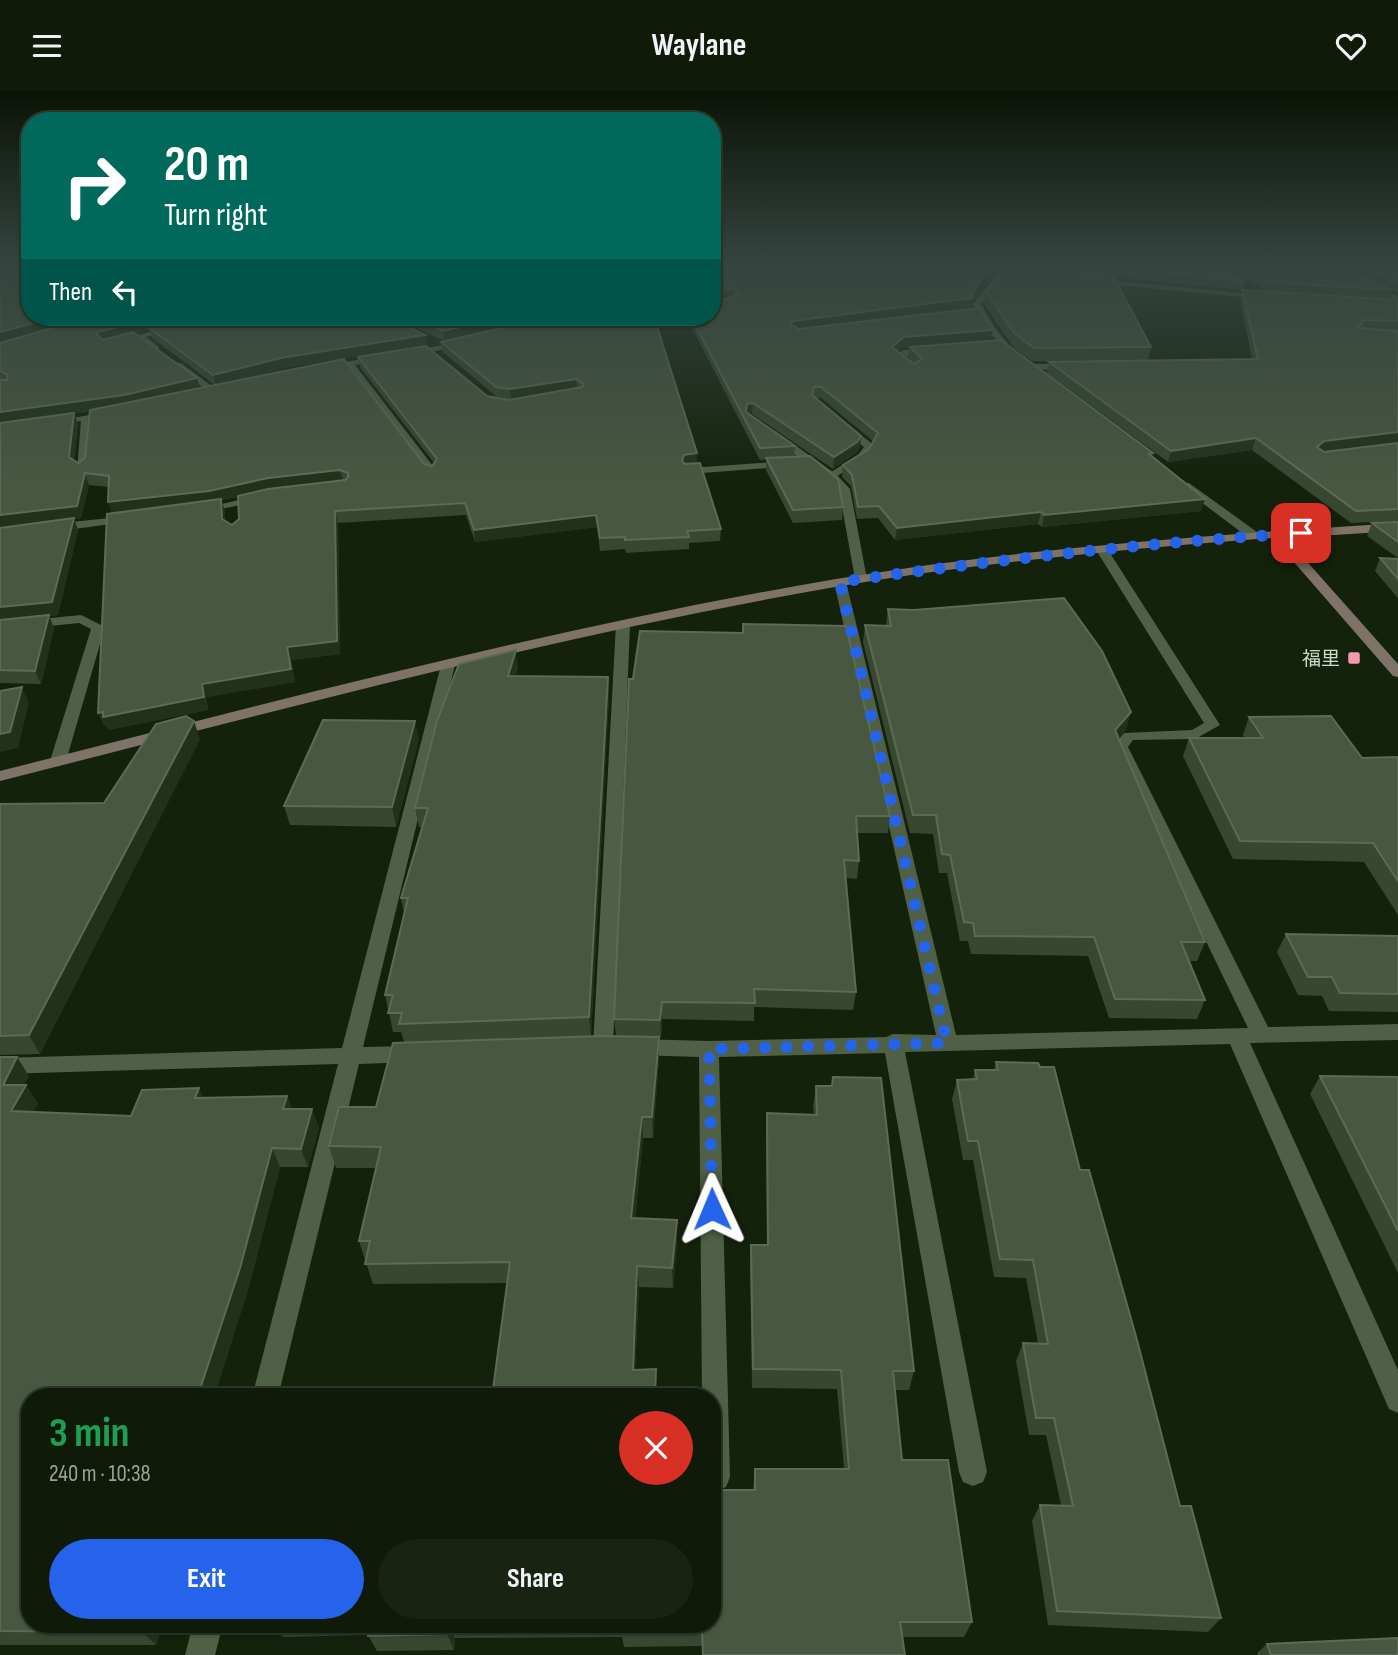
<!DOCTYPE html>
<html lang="en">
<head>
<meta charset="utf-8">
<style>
	body { margin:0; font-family:"Sofia Sans Condensed","Noto Sans JP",sans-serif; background:#182312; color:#f1f3f6; height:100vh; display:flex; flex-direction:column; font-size:26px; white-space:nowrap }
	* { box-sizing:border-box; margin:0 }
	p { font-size:23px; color:#9ba19c }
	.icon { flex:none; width:38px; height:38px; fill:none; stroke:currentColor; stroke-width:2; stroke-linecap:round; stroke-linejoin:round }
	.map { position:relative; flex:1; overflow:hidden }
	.drawer { position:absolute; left:21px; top:1297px; width:700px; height:245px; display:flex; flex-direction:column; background:#0f1a08; border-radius:28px; box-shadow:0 2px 5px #0004,0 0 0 2px #2f3829 }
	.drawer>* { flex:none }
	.top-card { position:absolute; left:21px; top:21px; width:700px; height:214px; border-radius:28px; box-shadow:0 2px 5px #0004,0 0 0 2px #2f3829; background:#00695c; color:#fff; overflow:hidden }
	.pin { position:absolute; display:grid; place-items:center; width:60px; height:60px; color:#fff; margin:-30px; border-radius:14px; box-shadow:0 4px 10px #0006 }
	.me { position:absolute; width:77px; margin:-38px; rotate:359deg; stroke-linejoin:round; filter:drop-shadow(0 0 5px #0008) }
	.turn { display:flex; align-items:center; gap:24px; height:147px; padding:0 28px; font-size:32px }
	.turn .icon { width:91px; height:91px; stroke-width:2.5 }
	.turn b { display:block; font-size:49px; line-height:60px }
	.then { display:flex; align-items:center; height:66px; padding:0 28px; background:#0003; gap:14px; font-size:26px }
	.round { display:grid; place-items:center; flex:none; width:74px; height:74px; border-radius:37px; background:#182312 }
	.headline { display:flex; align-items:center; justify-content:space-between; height:119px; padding:0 28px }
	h1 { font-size:42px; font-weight:700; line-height:52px; color:#1e9e55 }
	.action { display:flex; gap:14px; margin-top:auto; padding:14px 28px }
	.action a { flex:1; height:80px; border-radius:42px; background:#2563eb; color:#fff; font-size:28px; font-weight:700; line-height:80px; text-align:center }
	.action a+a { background:#182312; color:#f1f3f6 }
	header { display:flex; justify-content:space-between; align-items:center; height:91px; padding:0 28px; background:#0f1a08; font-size:32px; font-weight:700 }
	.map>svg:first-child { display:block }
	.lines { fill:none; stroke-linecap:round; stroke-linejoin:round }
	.lane { fill:#4f6046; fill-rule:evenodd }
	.street { fill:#4f6046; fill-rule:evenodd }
	.secondary { fill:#7f7367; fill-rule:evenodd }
	.wall { fill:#374730; fill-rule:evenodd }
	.shaded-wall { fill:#22321a }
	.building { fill:#485740; stroke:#5d6b56; stroke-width:2 }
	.route { stroke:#2563eb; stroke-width:12; stroke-dasharray:0 21.6 }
	.poi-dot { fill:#f19ab1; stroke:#14220b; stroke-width:2.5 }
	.labels { text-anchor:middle; stroke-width:7; stroke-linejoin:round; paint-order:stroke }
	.far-poi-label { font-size:19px; fill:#cfd9ca; stroke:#14220b; text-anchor:end }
</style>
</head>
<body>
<header><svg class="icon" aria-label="menu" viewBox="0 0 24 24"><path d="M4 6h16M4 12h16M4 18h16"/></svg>Waylane<svg class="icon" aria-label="heart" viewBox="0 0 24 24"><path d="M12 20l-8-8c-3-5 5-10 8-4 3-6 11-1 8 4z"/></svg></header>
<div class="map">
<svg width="1398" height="1564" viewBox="0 0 1398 1564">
	<rect width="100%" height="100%" fill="#14220b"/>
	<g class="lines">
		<path class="lane" d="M843 330 875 355 866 368 832 388 827 385 828 383 858 364 864 356 839 335 838 333Z"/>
		<path class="street" d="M997 184 1018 187 1002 188 981 213 995 237 1019 266 1015 269 988 240 973 213Z
			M1095 188 1265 204 1269 206 1265 208 1092 192Z
			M1366 193 1398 205V210L1366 197Z
			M205 226H218L146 246 159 256V260H153L135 245Z
			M464 249 468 252 467 254 409 265 405 262Z
			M936 258V262L933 263 904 266 918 278 913 281 894 266 903 259Z
			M382 264 386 267 385 269 355 274 436 379V383H428L347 275 326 279 321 276Z
			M175 272H181L217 299 209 301 175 276Z
			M1029 273H1071L1076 276 1071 279 1026 278 1024 276Z
			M111 320 114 321V325L91 329 86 378 77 380 81 330 56 334 51 331Z
			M771 343H779L836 383 850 398 867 488 865 491H857L855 488 839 399 828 387 771 347Z
			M790 370 795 373 794 375 689 383 684 380 689 377Z
			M1181 392H1189L1257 441V447H1249L1181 396Z
			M260 404 264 405V409L202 422 196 419Z
			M129 425 133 426V430L52 441 46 437 52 433Z
			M1102 455 1108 459 1220 634 1195 648 1133 649 1128 656 1268 936 1398 933V949L1250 952 1398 1279V1322L1389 1318 1230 953 905 961 987 1381 983 1391 973 1395 963 1391 959 1381 885 962 719 966 730 1386 726 1396 716 1400 712 1398V1306H702L699 966 635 964 628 962 625 956 628 950 635 948 709 950 886 946 893 943 936 944 834 491 836 488H844L846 491 956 944 1248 937 1112 656 1124 642 1192 639 1204 632 1096 459Z
			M81 524 105 536 66 670 58 675 50 670 91 538 79 532 0 540V532Z
			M623 529 630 533 613 956 610 962 603 964 596 962 593 956 616 533Z
			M448 570 455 574 363 956 411 955 418 957 421 963 418 969 411 971 359 973 278 1306H252L338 973 0 983V967L342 957 441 574Z
			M193 1533H223L215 1564H185Z"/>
		<path class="secondary" d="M1398 432V440L1286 447 1398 573V586L1393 585 1273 447 1257 448C1116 459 975 472 835 496 553 545 277 620 0 690V680C277 610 554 536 836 488 1022 457 1210 444 1398 432Z"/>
	</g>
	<path class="wall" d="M712 170 826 184 830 183 813 170H1210L1245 190 1243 199 1263 200 1262 197 1213 170H1313L1389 198 1329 170H1398V202L1392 199 1389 208 1398 209V430L1351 432 1252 359 1168 371 1047 282 1049 271 1252 268 1240 208 1242 199 1114 186 1151 256 1148 270H1032L1013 256 984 213 986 201 1003 181H1000L983 194 973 208 972 217 881 228 991 249 903 256 898 260 914 273H915L908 266 910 256 1153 362 1152 365 1201 420 1042 436 1038 433 895 449 878 427 857 428 851 395 842 386 843 374 869 358 873 350 821 307H815L860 356 856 362 833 378 752 323H749L795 355 794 366 843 416 842 429 793 432 766 379V368L760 369 688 229V226H702L707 227 703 226H712V212L723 209Z
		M30 226 425 244 427 254 283 277 226 292 424 373 432 375 434 372 360 276 358 266 487 305 511 308 497 306 443 261 441 251 444 250 394 226H506L507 236 522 232 508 226H654L697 362V372L721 438 720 450 689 452V458L626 462 625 458 600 460 597 436 475 451 466 424 338 432 340 563 291 569 295 591 206 606 208 619 108 639 107 635H104L112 422 108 396 89 394 81 427 74 428 78 439 58 524 49 525 54 537 41 593 0 592V252ZM149 238 152 247 215 294 200 297 135 242ZM90 320 85 367 78 372 74 369 78 333 56 324ZM238 406 239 428 232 434 225 430V420L221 409Z
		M1398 431V467L1367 445 1372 432Z
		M1380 467 1398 468V507L1375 480Z
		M888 518 1126 639 1118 647 1205 851 1197 870H1189L1205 909 1197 928 1109 927 1088 865 971 863 968 850H960L947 782H939L933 743 910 742 863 551 865 534H886Z
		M518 577 515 586H608L609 604 591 945H616L614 928 629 588 890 725 888 742H857L859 770 857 788 846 787 856 901 853 919 754 916V930L662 928 661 946H659V968L653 1047H643L635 1127 677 1129V1150L673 1197 639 1196 635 1279 657 1298 656 1306H492L507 1192 373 1193 359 1150 376 1077H336L329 1055 376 1016 404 951 401 941H393L385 904 404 823 401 807 423 736H419L415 717Z
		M1249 626 1362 667 1398 666V824L1364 771 1233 768 1183 665 1189 647H1244L1243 644Z
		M200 648 40 963 0 964V713L104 712Z
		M419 648 396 736 290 734 284 715Z
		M1286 843 1398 845V921L1329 920 1322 905 1298 904 1277 861Z
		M0 966 29 985 24 994H26L38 1013 33 1021 131 1025 204 1007 287 1005 292 1018H312L319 1037 308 1076H280L249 1195 214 1306H30L163 1533 156 1554H0Z
		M996 971 1080 1079 1180 1415 1221 1527 1208 1541 1048 1534 1032 1430 1040 1414H1061L1046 1344H1029L1016 1270 1023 1252H1038L1026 1187 994 1186 973 1069H963L952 1008 957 989 973 988 975 979H994Z
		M1320 985 1398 986V1182L1310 1003Z
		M833 986 914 1280 909 1299H895L902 1369 972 1531 964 1546H902L905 1564H702V1555L624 1556 622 1546 455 1547 454 1559 377 1560 368 1544 283 1546 272 1533H712L753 1399 755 1378H844L837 1298 752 1297 750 1174 751 1154H767L766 1043 767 1022 814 1023 813 1016 816 995H831Z
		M1267 1553 1398 1564H1258L1257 1562Z"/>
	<path class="shaded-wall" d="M723 170H755L712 182V173Z
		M1002 172 1000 181 983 194 973 208 972 217 793 239 791 233 793 230 972 202 984 184Z
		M733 197 732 206 712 211V202Z
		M56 226H94L0 252V241Z
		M156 226H196L101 250 96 243 98 241Z
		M506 226 507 236 444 250 443 240Z
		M522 226H553L523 233Z
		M993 239 991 249 903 256 891 266 892 256 904 246Z
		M425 244 427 254 283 277 216 294 213 284 281 267Z
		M197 287 200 298 128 314 0 332V321Z
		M576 288 577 298 511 308 510 298Z
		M753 312 752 323H746V332L747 313Z
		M74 322 78 333 73 378 69 366Z
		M1398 341V351L1320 361 1317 356 1324 350Z
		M861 345 860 356 856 362 833 378 834 366Z
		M1256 347 1252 359 1168 371 1171 360Z
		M697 362V374L682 382V370L684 364Z
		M340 379 343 390 271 398 221 409 225 420V440L112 423 108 411 268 387Z
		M85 382 89 394 81 427 74 428 78 439 58 524 49 525 54 537 41 593 35 580 0 529V424Z
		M1205 408 1201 420 1042 436 1044 424Z
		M335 420 338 432 340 563 291 569 295 591 206 606 208 619 108 639 107 635H104L98 622 202 593 287 556Z
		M1041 421 1038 433 895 449 897 437Z
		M596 424 597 436 475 451 474 439Z
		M516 559 518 577 510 603 508 585Z
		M608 586 609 604 591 945 589 926Z
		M22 596 29 612 18 657 0 661V643Z
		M1131 621 1126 639 1110 657 1115 639Z
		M194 630 200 648 40 963 29 944Z
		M415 630 419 648 396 736 392 716Z
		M662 911V928L661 946 660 929Z
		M659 946V968L653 1047 652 1026Z
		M17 966 29 985 15 1013 3 994Z
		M26 994 38 1013 24 1039 11 1020Z
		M199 997 208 1016 195 1007Z
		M287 1005 294 1024 283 1018Z
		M312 1018 319 1037 308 1076 301 1058Z
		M642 1026 643 1047 633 1148 631 1127Z
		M272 1057 280 1076 249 1195 214 1306H205L200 1298Z
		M677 1129V1150L673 1197 672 1177Z
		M637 1175 639 1196 634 1298 633 1279Z
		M131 1297 137 1306H127Z
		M145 1533H163L156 1554 142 1541Z
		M448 1533 455 1547 454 1559 447 1543Z"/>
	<path class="building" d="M0 170H30V226H56L0 241Z
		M756 170H809L826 184 837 181 836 178 826 170H1210L1245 190 1125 177 1002 172 984 184 972 202 973 207 793 230 791 233 798 238 979 217 993 239 904 246 892 256 914 273 922 268 910 256 1001 249 1153 362 1149 363 1205 408 1044 424 1041 421 897 437 879 415 858 416 852 384 843 374 869 358 878 342 821 296H814L812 304 861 345 857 351 834 366 753 312 747 313 746 321 795 355 760 357 691 226H702L706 228 715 226 717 222 712 220V212L739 204 733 197 712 202V182Z
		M1232 170 1327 171 1392 199 1266 191 1265 188Z
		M1352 170H1398V191Z
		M1005 178 1112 183 1151 256 1034 257 1015 243 986 201Z
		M1242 199 1398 209V230L1364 229 1358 237 1398 240V341L1324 350 1317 356 1324 361 1398 352V418L1356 420 1256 347 1171 360 1049 271 1258 268Z
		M90 226H156L98 241 96 243 103 249 133 241 197 287 124 304 0 321V289H7L8 284 0 280V252Z
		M191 226H390L425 244 281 267 213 284 149 237Z
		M413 226H506L443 240Z
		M549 226H654L697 362 684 364 682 370 685 373 700 372 721 438 687 440 689 446 625 449V446L600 447 596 424 474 439 465 412 335 420 337 550 287 556 291 578 202 593 204 606 103 626V621L98 622 107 423 221 408 222 428 232 434 239 428 238 405 268 398 345 389 348 386V382L340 379 268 387 209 400 108 411 109 385 85 382 77 415 0 424V332L74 322 69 366 78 372 85 367 90 319 344 268 424 373 432 375 437 368 358 266 426 255 487 305 509 309 582 296 584 293 576 288 510 298 496 296 441 251Z
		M810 365 838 388 843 416 793 419 766 367Z
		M74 427 52 511 0 516V437Z
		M1398 431V451L1372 432Z
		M1380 467 1398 468V488Z
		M1064 507 1102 560 1131 621 1115 639 1205 851H1181L1205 909 1115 908 1094 846 975 845 973 832 964 831 950 764 942 763 936 724H913L865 534 891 535 888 518 914 519Z
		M49 524 35 580 0 579V529Z
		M743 533 846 535 890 725H856L859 770 844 769 856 901 754 898 755 912 662 911 660 929 614 928 629 588H633L640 540 743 542Z
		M516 559 508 585 608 586 589 926 399 933 402 922H388L393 904H385L408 807H401L428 717H415L437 630 459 573Z
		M22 596 10 641 0 643V600Z
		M186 625 194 630 29 944 0 945V713L104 712 156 633Z
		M1331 625 1362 667 1398 666V790L1373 752 1240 750 1189 647H1263L1249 626Z
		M323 629 415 630 392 716 284 715Z
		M1286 843 1398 845V903L1340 902 1332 886H1308Z
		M601 945 659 946 652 1026H642L631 1127 677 1129 672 1177 637 1175 633 1279 656 1278 655 1306H492L510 1171 365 1173 370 1150H359L381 1056 329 1055 339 1016H376L393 952Z
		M0 966H17L3 994H26L11 1020 131 1025 142 999 199 997 195 1007 287 1005 283 1018H312L301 1058 272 1057 240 1177 200 1298 131 1297 127 1306H30V1533H145L142 1541 0 1540Z
		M996 971 1038 972 1040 976H1054L1080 1079H1089L1137 1249 1180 1415H1191L1221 1527 1057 1520 1040 1414 1073 1415 1054 1327H1036L1023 1252 1048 1253 1033 1169 1000 1168 978 1050H968L957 989 977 988 975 979H998Z
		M1320 985 1398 986V1140Z
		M833 986 881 987 914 1280H893L902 1369H948L972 1531H900L905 1564H703L702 1540 621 1541 623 1533H712V1399H755V1378H849L841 1279 753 1278 751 1154H768L767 1022 817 1024 816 995H832Z
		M370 1533H448L447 1543 368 1545Z
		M1398 1547V1564H1271L1267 1553Z"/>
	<linearGradient id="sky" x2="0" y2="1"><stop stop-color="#0b1306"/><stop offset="0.44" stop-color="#34443f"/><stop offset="1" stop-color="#34443f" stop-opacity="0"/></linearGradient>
	<rect width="1398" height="389" fill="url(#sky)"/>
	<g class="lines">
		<path class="route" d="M712 1118 709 958 947 952 840 491C993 469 1146 452 1301 442"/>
	</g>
	<rect class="poi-dot" x="1347" y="560" width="14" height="14" rx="3.5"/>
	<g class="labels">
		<g class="far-poi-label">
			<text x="1340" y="574">福里</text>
		</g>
	</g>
</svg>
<div class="pin" style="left:1301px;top:442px;background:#d93025"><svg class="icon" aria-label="arrive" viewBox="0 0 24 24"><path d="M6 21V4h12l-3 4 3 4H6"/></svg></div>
<svg class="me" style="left:712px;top:1118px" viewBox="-20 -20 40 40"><path d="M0-17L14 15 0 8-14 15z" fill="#2563eb" stroke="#fff" stroke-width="4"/></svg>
<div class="top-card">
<div class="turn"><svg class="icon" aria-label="right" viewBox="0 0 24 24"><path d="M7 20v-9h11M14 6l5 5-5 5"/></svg><div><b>20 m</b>Turn right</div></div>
<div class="then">Then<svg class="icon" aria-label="left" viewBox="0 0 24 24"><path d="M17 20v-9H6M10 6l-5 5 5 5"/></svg></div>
</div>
<section class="drawer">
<div class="headline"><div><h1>3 min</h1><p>240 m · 10:38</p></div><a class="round" style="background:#d93025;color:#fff"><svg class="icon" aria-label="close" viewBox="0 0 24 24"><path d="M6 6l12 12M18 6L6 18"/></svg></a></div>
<div class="action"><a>Exit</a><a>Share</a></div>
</section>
</div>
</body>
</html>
